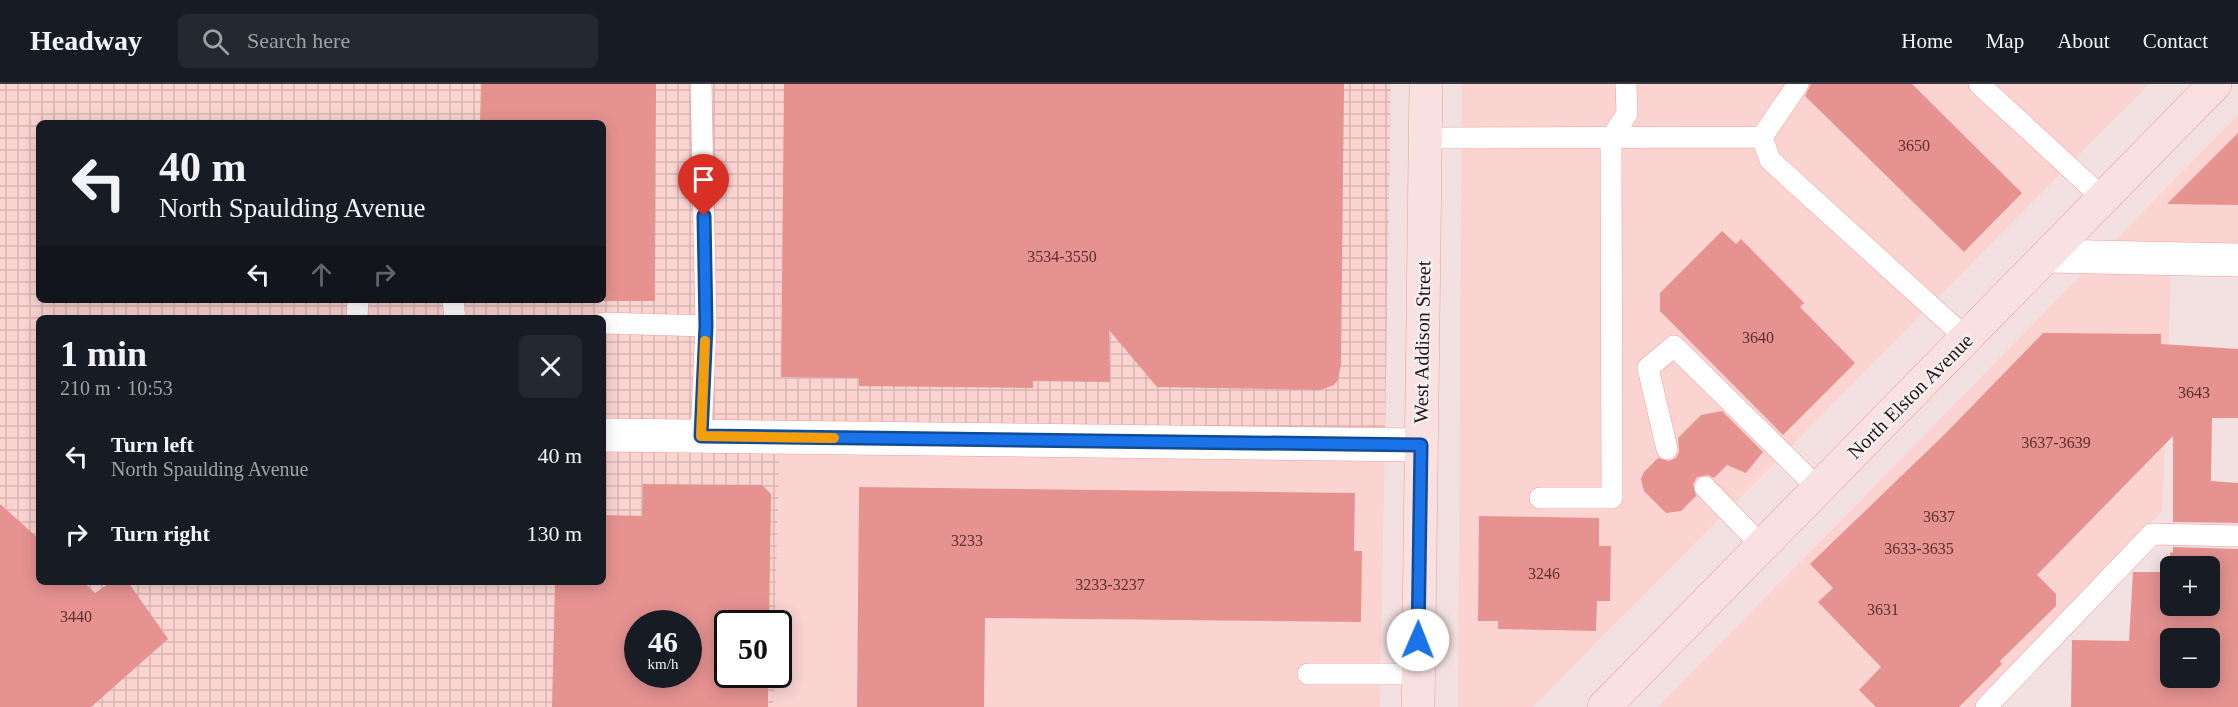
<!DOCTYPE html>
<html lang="en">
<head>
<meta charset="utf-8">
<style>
	body { margin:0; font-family:Georgia,serif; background:#242831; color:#f1f3f6; height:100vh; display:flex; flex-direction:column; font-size:22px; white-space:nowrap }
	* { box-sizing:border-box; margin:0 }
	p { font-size:20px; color:#9ea1a6 }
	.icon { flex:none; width:33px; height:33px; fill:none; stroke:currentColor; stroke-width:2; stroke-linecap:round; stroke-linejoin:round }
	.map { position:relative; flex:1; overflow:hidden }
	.sheet { position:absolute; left:36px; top:231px; width:570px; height:270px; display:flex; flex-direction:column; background:#171b24; border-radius:9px; box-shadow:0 3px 15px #0003 }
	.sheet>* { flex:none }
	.banner { position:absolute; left:36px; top:36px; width:570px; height:183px; border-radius:9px; box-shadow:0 3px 15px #0003; background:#171b24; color:#f1f3f6; overflow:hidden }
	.controls { position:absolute; left:2160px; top:472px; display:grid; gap:12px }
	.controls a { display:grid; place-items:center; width:60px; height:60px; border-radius:9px; background:#171b24; box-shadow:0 3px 15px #0003; font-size:30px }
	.speed { position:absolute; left:624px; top:526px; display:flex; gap:12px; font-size:30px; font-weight:700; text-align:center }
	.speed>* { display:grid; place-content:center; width:78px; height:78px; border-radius:50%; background:#171b24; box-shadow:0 3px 15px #0003; line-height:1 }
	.speed small { font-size:15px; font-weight:400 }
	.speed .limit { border:3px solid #111; border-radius:9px; background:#fff; color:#111 }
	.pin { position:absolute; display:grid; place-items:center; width:51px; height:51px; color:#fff; margin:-62px -26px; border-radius:50% 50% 50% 0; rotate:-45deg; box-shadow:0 0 6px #0007 }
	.pin .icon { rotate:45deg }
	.me { position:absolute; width:66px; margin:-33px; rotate:1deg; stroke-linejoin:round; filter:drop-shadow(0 0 4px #0008) }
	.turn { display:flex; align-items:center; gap:21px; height:126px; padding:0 24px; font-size:27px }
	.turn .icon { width:78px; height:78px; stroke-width:2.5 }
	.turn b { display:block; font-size:42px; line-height:51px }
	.lanes { display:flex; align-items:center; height:57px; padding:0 24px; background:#0003; justify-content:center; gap:30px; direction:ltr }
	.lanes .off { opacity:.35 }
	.round { display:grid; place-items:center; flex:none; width:63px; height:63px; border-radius:9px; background:#242831 }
	.headline { display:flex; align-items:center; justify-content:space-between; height:102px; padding:0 24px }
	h1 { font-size:36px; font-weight:600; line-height:45px }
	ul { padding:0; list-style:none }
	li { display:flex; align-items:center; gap:18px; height:78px; padding:0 24px }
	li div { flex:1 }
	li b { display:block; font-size:22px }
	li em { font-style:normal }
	header { display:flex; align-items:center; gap:36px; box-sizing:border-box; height:84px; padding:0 30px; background:#171b24; border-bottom:2px solid #363941 }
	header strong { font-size:28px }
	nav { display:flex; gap:33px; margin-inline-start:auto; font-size:21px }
	.search { width:420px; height:54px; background:#242831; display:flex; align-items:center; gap:15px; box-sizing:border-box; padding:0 21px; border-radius:9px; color:#9ea1a6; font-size:22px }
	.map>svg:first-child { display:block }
	.built { fill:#fbd4d2 }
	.industrial { fill:url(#industrial-grid); fill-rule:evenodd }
	.building { fill:#e59291; fill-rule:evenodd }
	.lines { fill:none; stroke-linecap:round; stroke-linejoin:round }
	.lane-casing { stroke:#f09c9a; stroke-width:22 }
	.street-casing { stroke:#f09c9a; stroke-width:34 }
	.secondary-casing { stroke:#f09c9a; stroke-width:34 }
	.lane { stroke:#fff; stroke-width:21 }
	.street { stroke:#fff; stroke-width:33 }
	.secondary { stroke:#f9e1e1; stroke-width:33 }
	.route-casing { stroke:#114b97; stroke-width:15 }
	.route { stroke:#1a73e8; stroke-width:10 }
	.slow { stroke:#f59e0b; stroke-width:10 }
	.labels { text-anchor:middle; stroke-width:4.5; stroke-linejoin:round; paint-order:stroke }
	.number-label { font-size:16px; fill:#5c3030 }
	.street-label { font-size:20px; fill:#2e1010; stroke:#f2f2f2 }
</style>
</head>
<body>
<header>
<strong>Headway</strong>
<div class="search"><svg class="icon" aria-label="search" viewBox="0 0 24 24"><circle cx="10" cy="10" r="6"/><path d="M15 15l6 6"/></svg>Search here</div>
<nav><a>Home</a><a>Map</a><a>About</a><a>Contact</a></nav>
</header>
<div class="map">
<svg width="2238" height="623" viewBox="0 0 2238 623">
	<defs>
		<pattern id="industrial-grid" width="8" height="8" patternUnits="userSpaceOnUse" patternTransform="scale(1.5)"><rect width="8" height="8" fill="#fbd4d2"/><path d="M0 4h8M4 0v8" fill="none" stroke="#d7b5b3"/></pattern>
	</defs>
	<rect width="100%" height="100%" fill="#f3e0e0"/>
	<path class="built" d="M1462 0H2149L1533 623H1458Z
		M2238 31V167L2172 165 2162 427 1975 623H1658Z
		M779 346 1385 353 1380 623H773L774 591H778V540H775Z"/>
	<path class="industrial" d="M0 0H1391L1385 353 780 346 775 540H728V591H774L773 623H0ZM39 39H603V216H39ZM39 234H603V498H39ZM638 540H688V591H638Z"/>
	<path class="building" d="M481 0H656L655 217H603V39H480Z
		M784 0H1344L1341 280 1338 296 1334 301 1320 306 1157 303 1109 246 1110 298 1033 297V304L859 302V294L781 293Z
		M1811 0H1912L2022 109 1964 168 1805 12Z
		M2238 49V121L2167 120Z
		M1722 147 1736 160 1741 155 1804 219 1800 223 1855 279 1783 351 1660 227V209Z
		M2043 249 2161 250V260L2238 265V334H2212L2211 397 2238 399V439L2173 438V352L2037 491 2056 510V522L2000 577 2002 580 1959 623H1876L1859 606 1881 583 1818 518 1833 504 1810 480 1945 350Z
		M1722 327 1763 368 1746 389 1727 381 1714 394 1708 391 1697 393 1693 400 1696 412 1681 427 1666 429 1644 407 1641 395 1644 388 1658 374 1669 377 1676 374 1679 368 1678 354 1701 331Z
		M643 400 762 401 771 410 769 540H728V591H768V623H552L555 498H603V431L642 432ZM638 540H688V591H638Z
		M859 403 1355 409 1354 467H1362L1361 538 985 534 984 623H857Z
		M0 420 39 455V498H84L95 509 111 498H128L168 555 91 623H0Z
		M1479 432 1599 434V462H1611L1610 517H1597L1596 547 1498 545V537H1478Z
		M2173 463 2238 465V623H2071L2072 556 2129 557 2133 488H2170V522H2210V483H2171L2170 469 2173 468ZM2170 555H2210V594H2170Z"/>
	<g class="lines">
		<defs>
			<path id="lane" d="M701 0 706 242
				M1798 0 1762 53 1770 76 1966 254
				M1979 0 2104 115
				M1426 54 1762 53
				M453 216 455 234
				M357 234 358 216
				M603 239 706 242 701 352
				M1667 365 1648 284 1674 262 1819 405
				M1705 403 1762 462
				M1540 414H1612L1611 54 1627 30 1626 0
				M1308 590H1418
				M1986 623 2152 450 2238 452"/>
			<path id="street" d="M2048 172 2238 176
				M603 351 1421 361"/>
			<path id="secondary" d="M1418 623 1426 0
				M1604 623 2215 0"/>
		</defs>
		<use href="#lane" class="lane-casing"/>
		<use href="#street" class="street-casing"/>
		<use href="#secondary" class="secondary-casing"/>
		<use href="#lane" class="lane"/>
		<use href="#street" class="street"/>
		<use href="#secondary" class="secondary"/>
	</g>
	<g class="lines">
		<defs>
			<path id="route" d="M704 132 706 242 701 352 1421 361 1418 556"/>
		</defs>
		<use href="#route" class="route-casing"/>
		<use href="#route" class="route"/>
		<path class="slow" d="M705 257 701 352 834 354"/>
	</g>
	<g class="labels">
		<g class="number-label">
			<text x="1914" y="67">3650</text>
			<text x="1062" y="178">3534-3550</text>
			<text x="1758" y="259">3640</text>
			<text x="2194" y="314">3643</text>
			<text x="2056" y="364">3637-3639</text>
			<text x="1939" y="438">3637</text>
			<text x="967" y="462">3233</text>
			<text x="1919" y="470">3633-3635</text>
			<text x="1544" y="495">3246</text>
			<text x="1110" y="506">3233-3237</text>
			<text x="1883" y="531">3631</text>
			<text x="76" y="538">3440</text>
		</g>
		<g class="street-label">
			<text transform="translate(1422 258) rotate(-89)" y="7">West Addison Street</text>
			<text transform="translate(1910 312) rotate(-45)" y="7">North Elston Avenue</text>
		</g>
	</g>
</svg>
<div class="controls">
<a>+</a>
<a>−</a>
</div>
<div class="speed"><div>46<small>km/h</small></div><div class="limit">50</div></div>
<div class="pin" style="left:704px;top:132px;background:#d93025"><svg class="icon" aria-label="arrive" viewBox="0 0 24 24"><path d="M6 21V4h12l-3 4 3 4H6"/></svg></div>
<svg class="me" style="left:1418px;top:556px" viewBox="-20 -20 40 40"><circle r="19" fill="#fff"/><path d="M0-13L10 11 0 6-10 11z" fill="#1a73e8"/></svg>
<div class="banner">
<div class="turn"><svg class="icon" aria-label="left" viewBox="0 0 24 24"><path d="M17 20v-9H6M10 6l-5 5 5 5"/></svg><div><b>40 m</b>North Spaulding Avenue</div></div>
<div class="lanes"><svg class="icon" aria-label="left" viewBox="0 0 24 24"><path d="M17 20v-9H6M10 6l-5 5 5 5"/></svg><svg class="icon off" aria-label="ahead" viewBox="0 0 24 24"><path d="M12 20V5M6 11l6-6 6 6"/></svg><svg class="icon off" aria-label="right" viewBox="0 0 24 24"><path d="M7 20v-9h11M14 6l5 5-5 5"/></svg></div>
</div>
<section class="sheet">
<div class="headline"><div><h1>1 min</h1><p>210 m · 10:53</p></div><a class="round"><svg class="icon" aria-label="close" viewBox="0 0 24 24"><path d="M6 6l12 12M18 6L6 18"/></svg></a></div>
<ul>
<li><svg class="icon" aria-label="left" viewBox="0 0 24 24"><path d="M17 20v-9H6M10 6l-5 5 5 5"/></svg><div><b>Turn left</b><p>North Spaulding Avenue</p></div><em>40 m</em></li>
<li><svg class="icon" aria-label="right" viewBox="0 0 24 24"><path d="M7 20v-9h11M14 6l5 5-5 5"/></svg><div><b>Turn right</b></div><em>130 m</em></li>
</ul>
</section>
</div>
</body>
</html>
